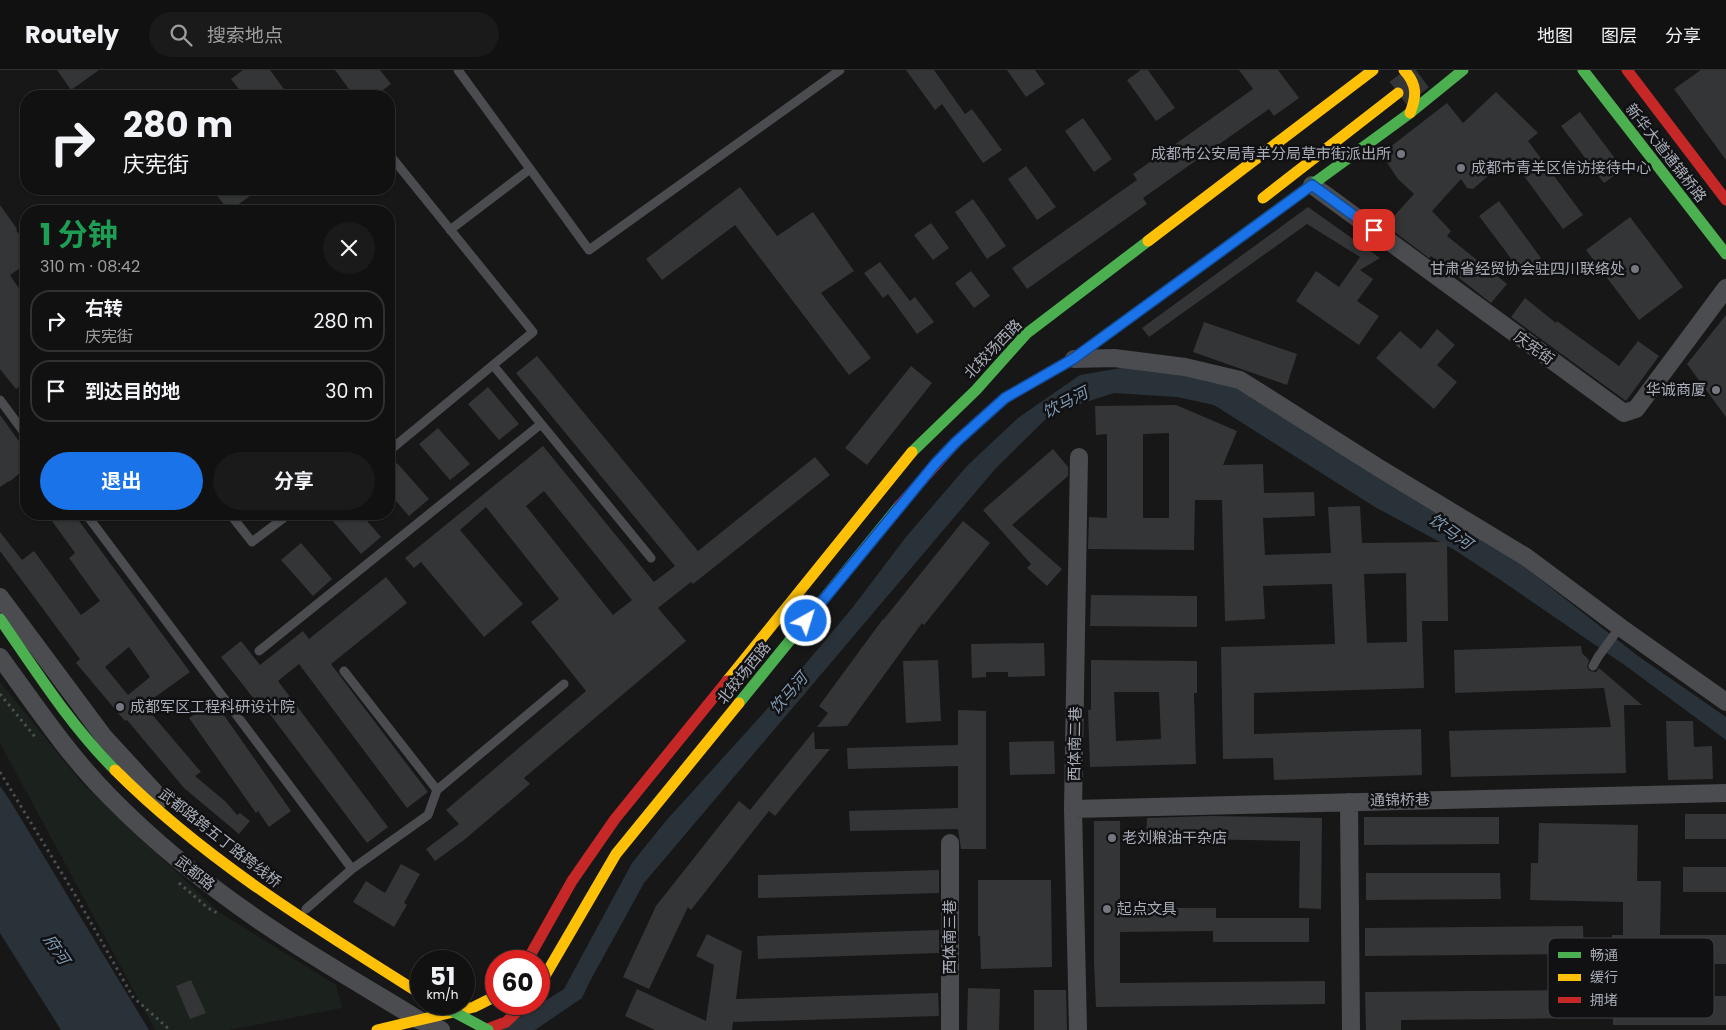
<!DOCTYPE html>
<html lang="zh">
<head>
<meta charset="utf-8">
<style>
	body { margin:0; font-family:Poppins,"Noto Sans SC",sans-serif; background:#1a1a1a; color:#f1f3f6; height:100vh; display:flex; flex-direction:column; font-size:19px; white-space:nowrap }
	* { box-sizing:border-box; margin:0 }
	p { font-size:16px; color:#9c9d9f }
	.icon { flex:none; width:28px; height:28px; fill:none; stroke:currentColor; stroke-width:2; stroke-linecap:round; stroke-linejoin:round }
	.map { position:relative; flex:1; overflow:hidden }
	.drawer { position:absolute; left:20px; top:135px; width:375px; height:315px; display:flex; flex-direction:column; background:#111; border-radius:20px; box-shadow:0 1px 4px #0004,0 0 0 1px #303131 }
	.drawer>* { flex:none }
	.top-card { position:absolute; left:20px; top:20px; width:375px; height:105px; border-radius:20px; box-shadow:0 1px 4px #0004,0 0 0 1px #303131; background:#111; color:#f1f3f6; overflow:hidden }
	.speed { position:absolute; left:410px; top:880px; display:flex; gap:10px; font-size:25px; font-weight:700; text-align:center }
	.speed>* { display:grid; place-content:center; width:65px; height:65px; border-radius:50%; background:#111; box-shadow:0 1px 4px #0004,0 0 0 1px #303131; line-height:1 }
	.speed small { font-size:12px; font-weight:400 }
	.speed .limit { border:8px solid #d22; background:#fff; color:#111 }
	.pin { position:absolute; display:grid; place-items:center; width:42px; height:42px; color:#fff; margin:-21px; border-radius:10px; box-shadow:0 2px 8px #0006 }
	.me { position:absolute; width:55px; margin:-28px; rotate:39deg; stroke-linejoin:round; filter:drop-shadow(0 0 4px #0008) }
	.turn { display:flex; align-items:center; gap:18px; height:105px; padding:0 20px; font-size:22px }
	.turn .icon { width:65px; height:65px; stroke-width:2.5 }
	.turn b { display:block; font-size:35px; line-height:42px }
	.round { display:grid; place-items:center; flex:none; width:52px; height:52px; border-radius:26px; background:#1a1a1a }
	.head { display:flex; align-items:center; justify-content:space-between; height:85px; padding:0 20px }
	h1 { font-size:30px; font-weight:700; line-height:38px; color:#1e9e55 }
	.button { display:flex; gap:10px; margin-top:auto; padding:10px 20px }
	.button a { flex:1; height:58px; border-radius:30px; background:#1a73e8; color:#fff; font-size:20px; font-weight:700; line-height:58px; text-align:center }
	.button a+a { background:#1a1a1a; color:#f1f3f6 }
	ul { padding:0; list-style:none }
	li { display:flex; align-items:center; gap:15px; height:62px; margin:0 10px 8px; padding:0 10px; border:2px solid #303131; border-radius:20px }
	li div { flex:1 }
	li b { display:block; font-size:19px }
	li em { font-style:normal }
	header { display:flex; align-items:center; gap:30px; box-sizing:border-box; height:70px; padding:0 25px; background:#111; border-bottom:1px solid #303131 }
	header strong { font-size:24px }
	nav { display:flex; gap:28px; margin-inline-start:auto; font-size:18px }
	.search { width:350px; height:45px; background:#1a1a1a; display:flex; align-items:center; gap:12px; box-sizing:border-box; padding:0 18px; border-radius:28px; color:#9c9d9f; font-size:19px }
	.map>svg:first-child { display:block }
	.green { fill:#1b211c }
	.water { fill:#2a3239 }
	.building { fill:#343537; fill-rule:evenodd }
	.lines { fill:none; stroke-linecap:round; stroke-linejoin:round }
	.primary-tunnel { stroke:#343537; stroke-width:28; stroke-dasharray:28 14; stroke-linecap:butt }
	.path { stroke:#4d4e52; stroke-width:3; stroke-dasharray:2.5 4; stroke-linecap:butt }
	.lane { stroke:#4b4c50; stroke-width:9 }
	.street { stroke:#4b4c50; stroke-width:18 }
	.fast { stroke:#4caf50; stroke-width:11 }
	.slow { stroke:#ffc107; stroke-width:11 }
	.jam { stroke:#c62828; stroke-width:11 }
	.fast-bridge { stroke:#4caf50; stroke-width:11 }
	.route-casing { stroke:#114b97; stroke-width:12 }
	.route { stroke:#1a73e8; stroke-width:9 }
	.poi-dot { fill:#757880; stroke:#111113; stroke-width:2 }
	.labels { text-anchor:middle; stroke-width:5; stroke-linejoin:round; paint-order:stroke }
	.street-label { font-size:15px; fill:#a8adb8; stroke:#111113 }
	.poi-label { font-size:15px; fill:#a8adb8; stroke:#111113; text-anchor:start }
	.water-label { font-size:16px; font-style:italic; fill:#7f9bb3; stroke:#111113 }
	.key { fill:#111113; stroke:#3e4045; stroke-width:1 }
	.key-label { font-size:14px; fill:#a8adb8 }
</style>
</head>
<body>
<header>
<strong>Routely</strong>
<div class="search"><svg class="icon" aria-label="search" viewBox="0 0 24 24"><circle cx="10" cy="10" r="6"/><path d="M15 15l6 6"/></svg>搜索地点</div>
<nav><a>地图</a><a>图层</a><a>分享</a></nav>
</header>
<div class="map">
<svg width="1726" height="960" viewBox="0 0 1726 960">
	<rect width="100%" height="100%" fill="#171717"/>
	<path class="green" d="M0 612 83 714 219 842 336 915 342 938 229 960H155L0 673Z"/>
	<path class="water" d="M1133 296 1244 316 1489 469 1638 586 1726 647V670L1626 596 1499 509 1453 479 1375 437 1214 335 1177 327 1114 323 1052 343 996 398 644 813 590 911 582 928 535 960H499L564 919 632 793 665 752 777 628 853 537 906 467 967 396 1018 348 1080 305Z
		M0 716 9 729 149 960H61L0 863Z"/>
	<path class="building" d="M57 0H99L71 20Z
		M243 0H270L289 26H244L231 9Z
		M335 0H380L391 14 375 26H354Z
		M906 0H934L965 44 972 39 1002 80 983 93 942 34 935 40Z
		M1007 0H1035L1045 14 1026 27Z
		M1141 0H1148L1175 38 1156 51 1127 10Z
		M1239 0H1278L1299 28 1274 46 1269 39 1143 128 1147 134 1027 219 1012 198 1137 110 1133 104 1253 19Z
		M1701 0H1726V90L1674 19Z
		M1496 22 1538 63 1528 71 1583 145 1563 159 1510 87 1473 119 1467 118 1461 109 1432 141 1451 161 1447 166 1507 214 1491 233 1431 186 1429 188 1392 160V159L1387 154 1414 124 1398 109 1381 84 1447 33 1463 53Z
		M1580 42 1623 99 1604 113 1561 56Z
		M1083 48 1112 89 1094 102 1065 61Z
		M1026 96 1056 137 1037 150 1008 109Z
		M740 117 777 166 813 142 854 201 821 223 871 288 849 305 735 155 662 210 646 189Z
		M212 119H260L229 141Z
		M973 129 1006 176 987 189 955 142Z
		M1499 131 1541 188 1522 203 1479 146Z
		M0 135 17 159 16 160 26 174V194L10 205 26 229V311L16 319 0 299Z
		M1308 137 1380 188 1360 200 1373 209 1357 231 1379 246 1359 275 1296 231 1316 201 1339 217 1360 187 1307 154 1149 267 1142 258Z
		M1630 147 1683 217 1639 250 1586 180Z
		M931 153 949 178 933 190 914 165Z
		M880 192 910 231 915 227 934 252 917 264 888 224 883 228 864 203Z
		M971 201 990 226 974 238 955 213Z
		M1525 228 1556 253 1557 251 1619 296 1638 271 1659 286 1626 331 1511 247Z
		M1726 245V347L1687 294Z
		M1204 252 1297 284 1287 315 1193 282Z
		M1437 259 1455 275 1437 295 1457 312 1434 339 1376 288 1400 261 1421 279Z
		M537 286 698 481 815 387 830 405 693 514 691 512 658 538 686 571 524 708 530 714 464 770 435 791 426 779 459 754 446 740 586 621 531 552 559 529 486 437 460 460 523 534 484 567 421 492 414 498 405 488 543 376 654 512 675 496 516 303ZM544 421 632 530 613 545 526 436Z
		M911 296 932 313 867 395 845 378Z
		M488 317 519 354 499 370 468 334Z
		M1176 335 1237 361 1223 395 1263 394 1264 423 1314 422 1315 446 1263 448 1265 485 1331 483 1328 437 1360 436 1362 473 1447 472 1448 551H1422L1424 618 1254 623V664L1421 659 1422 705 1274 710 1273 688 1223 689 1221 577 1335 574 1332 514 1263 516 1265 549 1225 551 1222 430H1195L1194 480 1088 479 1089 447 1107 448V364L1096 365 1095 336ZM1169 363V448H1143V364ZM1406 503 1407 572 1367 573 1364 504Z
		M0 345 26 381V398L9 412V411L0 417Z
		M438 358 470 394 450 410 419 374Z
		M1053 379 1068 397V406L1012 455 1062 499 1047 516 1027 498 1031 494 983 440Z
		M397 393 429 429 409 446 389 423V401Z
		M47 444H74L190 602 144 635 201 702 195 706 226 732 237 745 240 743 250 751 239 764 184 718 127 650 125 651 76 593 80 589 0 481V462L22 490 34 481 81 545 100 531 69 488 75 483ZM129 577 150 607 128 625 105 597Z
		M327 444H361L381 467 361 484Z
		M963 451 990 473 924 555 922 553 847 656 817 657 828 643 819 636 883 549H884Z
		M301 473 332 509 313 526 281 490Z
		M386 507 407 533 331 594 428 722 407 738 299 594 278 611 388 757 367 773 257 627 254 629 221 587 241 571 260 595 303 561 309 569Z
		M1091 525 1197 526V557L1090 556Z
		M1044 573 1045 606 1008 607V602H986V607L972 608 971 574Z
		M1581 576 1582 583 1589 590 1587 597 1590 601 1596 602 1599 598 1642 635H1624L1626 703 1451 707 1449 661 1611 657 1604 618 1455 623 1454 580Z
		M938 590 941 651 906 653 903 591Z
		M1091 590 1197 591V623H1194L1196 694 1090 697 1088 640H1091ZM1114 622H1159L1161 669 1116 671Z
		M214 631 291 741 269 757 258 741 256 743 189 648Z
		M958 640 986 641V779H961L958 759 850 761 849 741 958 738V696L848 699 847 678 958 675Z
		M1666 651H1693L1694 677 1712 676 1713 709 1668 710Z
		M814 661 815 679H830L775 746 769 741 691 840 688 837 649 919 623 907 656 836 739 731 750 740Z
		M1054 671 1055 704 1010 705 1009 672Z
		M1685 744H1726V769H1685Z
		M1210 746 1322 748 1321 839 1299 838 1300 771 1146 768 1147 748Z
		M1364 747H1499V774L1364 775Z
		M1094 751H1120V838H1216V848H1309V872H1213V861L1120 862V913L1325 911V934L1096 937 1094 892Z
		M1539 753 1638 755 1637 811H1661L1660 865H1726V894H1613L1612 865H1623V832L1530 830 1531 793H1538Z
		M401 794 420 804 404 833 407 835 394 857 353 832 366 811 385 823Z
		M1683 797H1726V822H1683Z
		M939 800V823L758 828V805Z
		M1366 803H1500L1501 829 1366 830Z
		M978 810H1051L1052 897 981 899 980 866H978Z
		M1583 856 1584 884 1365 886V858Z
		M939 860V883L758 889 757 866Z
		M707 864 742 881 736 929 938 923 939 946 733 952 732 960H655L625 946 637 919 706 951 714 895 696 886Z
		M191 910 206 943 190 949 176 916Z
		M968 918 1000 919 999 960H967Z
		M1034 920H1066L1067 960H1034Z
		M1583 920V948L1401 950V960H1366L1365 922Z
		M1613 926H1726V955H1613Z"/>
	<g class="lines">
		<path class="primary-tunnel" d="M1398 23 1429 0"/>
		<path class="path" d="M0 624 36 668
			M0 702 77 828 133 927 170 960
			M179 813 208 838 219 844"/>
		<path class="lane" d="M458 0 589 180 840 0
			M389 84 533 262 389 381
			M450 160 530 99
			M493 295 651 488
			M0 330 26 365
			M86 444 352 799
			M230 444 252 472 289 444
			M259 581 541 354
			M1593 596 1598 587 1620 557
			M437 720 564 614
			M306 839 352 799 428 745 437 720 344 601"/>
		<path class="street" d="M1312 115 1624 343 1636 339 1726 218
			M1074 289 1114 288 1185 297 1240 310 1379 398 1526 487 1620 557 1726 632
			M0 527 104 667 161 729
			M0 587C35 635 68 685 110 727 162 780 221 826 284 867 328 896 374 922 419 950L441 960
			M1349 732 1351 960
			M1073 739 1726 723
			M950 960V773
			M1078 960 1073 739 1079 387"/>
		<path class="fast" d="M1583 0 1726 184
			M1099 270 1410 43 1463 0
			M912 382 976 320 1026 264 1148 171
			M0 549C36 601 70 655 115 700
			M739 633 899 436"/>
		<path class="slow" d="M1404 0C1417 14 1417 26 1410 43
			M1263 128 1398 23
			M1148 171 1373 0
			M727 611 912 382
			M115 700C205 790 313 856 421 924
			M539 916 616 784 739 633
			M377 960 474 937 496 926"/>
		<path class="jam" d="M1627 0 1726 130
			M899 436 956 372 1005 328 1073 289 1099 270
			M527 891 572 811 615 749 727 611
			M485 960 506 952 525 934"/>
		<path class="fast-bridge" d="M439 934 488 960"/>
	</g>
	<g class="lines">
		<defs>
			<path id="route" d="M806 551 935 394 956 372 1005 328 1073 289 1312 115 1374 160"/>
		</defs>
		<use href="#route" class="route-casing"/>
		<use href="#route" class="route"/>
	</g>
	<g class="poi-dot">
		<circle cx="1401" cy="84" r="5"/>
		<circle cx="1461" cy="98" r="5"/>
		<circle cx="1635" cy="199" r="5"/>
		<circle cx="1716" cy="320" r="5"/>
		<circle cx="120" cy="637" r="5"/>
		<circle cx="1112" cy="768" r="5"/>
		<circle cx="1107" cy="839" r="5"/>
	</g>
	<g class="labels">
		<g class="street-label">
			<text transform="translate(1666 83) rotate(52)" y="5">新华大道通锦桥路</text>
			<text transform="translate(1534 278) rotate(36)" y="5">庆宪街</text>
			<text transform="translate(993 279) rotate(-46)" y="5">北较场西路</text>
			<text transform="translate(744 603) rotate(-51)" y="5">北较场西路</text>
			<text transform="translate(1075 674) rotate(-89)" y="5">西体南二巷</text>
			<text transform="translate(1400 730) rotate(-1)" y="5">通锦桥巷</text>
			<text transform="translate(220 768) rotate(38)" y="5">武都路跨五丁路跨线桥</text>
			<text transform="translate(195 803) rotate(38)" y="5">武都路</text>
			<text transform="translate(950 867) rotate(-90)" y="5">西体南三巷</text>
		</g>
		<g class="poi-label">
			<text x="1391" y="89" text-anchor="end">成都市公安局青羊分局草市街派出所</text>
			<text x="1471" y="103">成都市青羊区信访接待中心</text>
			<text x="1625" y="204" text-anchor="end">甘肃省经贸协会驻四川联络处</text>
			<text x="1706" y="325" text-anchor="end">华诚商厦</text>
			<text x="130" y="642">成都军区工程科研设计院</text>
			<text x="1122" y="773">老刘粮油干杂店</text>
			<text x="1117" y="844">起点文具</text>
		</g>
		<g class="water-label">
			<text transform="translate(1065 332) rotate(-27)" y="6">饮马河</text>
			<text transform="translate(1451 461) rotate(36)" y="6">饮马河</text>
			<text transform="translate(788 623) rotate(-49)" y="6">饮马河</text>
			<text transform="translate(57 879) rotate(56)" y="6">府河</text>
		</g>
	</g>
	<rect x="1548" y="868" width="166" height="80" rx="8" class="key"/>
	<rect x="1558" y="882" width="23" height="6" fill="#4caf50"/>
	<rect x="1558" y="904" width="23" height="7" fill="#ffc107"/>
	<rect x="1558" y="927" width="23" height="6" fill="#c62828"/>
	<g class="key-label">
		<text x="1590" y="890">畅通</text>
		<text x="1590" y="912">缓行</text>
		<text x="1590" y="935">拥堵</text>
	</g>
</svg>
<div class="speed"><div>51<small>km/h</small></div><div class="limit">60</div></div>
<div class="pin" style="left:1374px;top:160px;background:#d93025"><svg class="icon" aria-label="arrive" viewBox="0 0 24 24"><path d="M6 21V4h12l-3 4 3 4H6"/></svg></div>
<svg class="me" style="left:806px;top:551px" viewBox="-20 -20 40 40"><circle r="17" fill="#1a73e8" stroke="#fff" stroke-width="3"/><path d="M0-11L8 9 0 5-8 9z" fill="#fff"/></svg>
<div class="top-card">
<div class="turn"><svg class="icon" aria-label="right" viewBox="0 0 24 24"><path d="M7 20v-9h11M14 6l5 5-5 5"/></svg><div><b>280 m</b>庆宪街</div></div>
</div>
<section class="drawer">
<div class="head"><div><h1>1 分钟</h1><p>310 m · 08:42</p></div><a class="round"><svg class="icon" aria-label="close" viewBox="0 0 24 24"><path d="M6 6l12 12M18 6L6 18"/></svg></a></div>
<ul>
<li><svg class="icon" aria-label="right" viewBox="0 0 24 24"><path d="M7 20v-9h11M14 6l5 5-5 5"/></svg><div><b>右转</b><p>庆宪街</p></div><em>280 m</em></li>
<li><svg class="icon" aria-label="arrive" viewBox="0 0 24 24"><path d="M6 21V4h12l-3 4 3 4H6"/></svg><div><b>到达目的地</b></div><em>30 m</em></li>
</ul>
<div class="button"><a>退出</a><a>分享</a></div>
</section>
</div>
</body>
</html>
